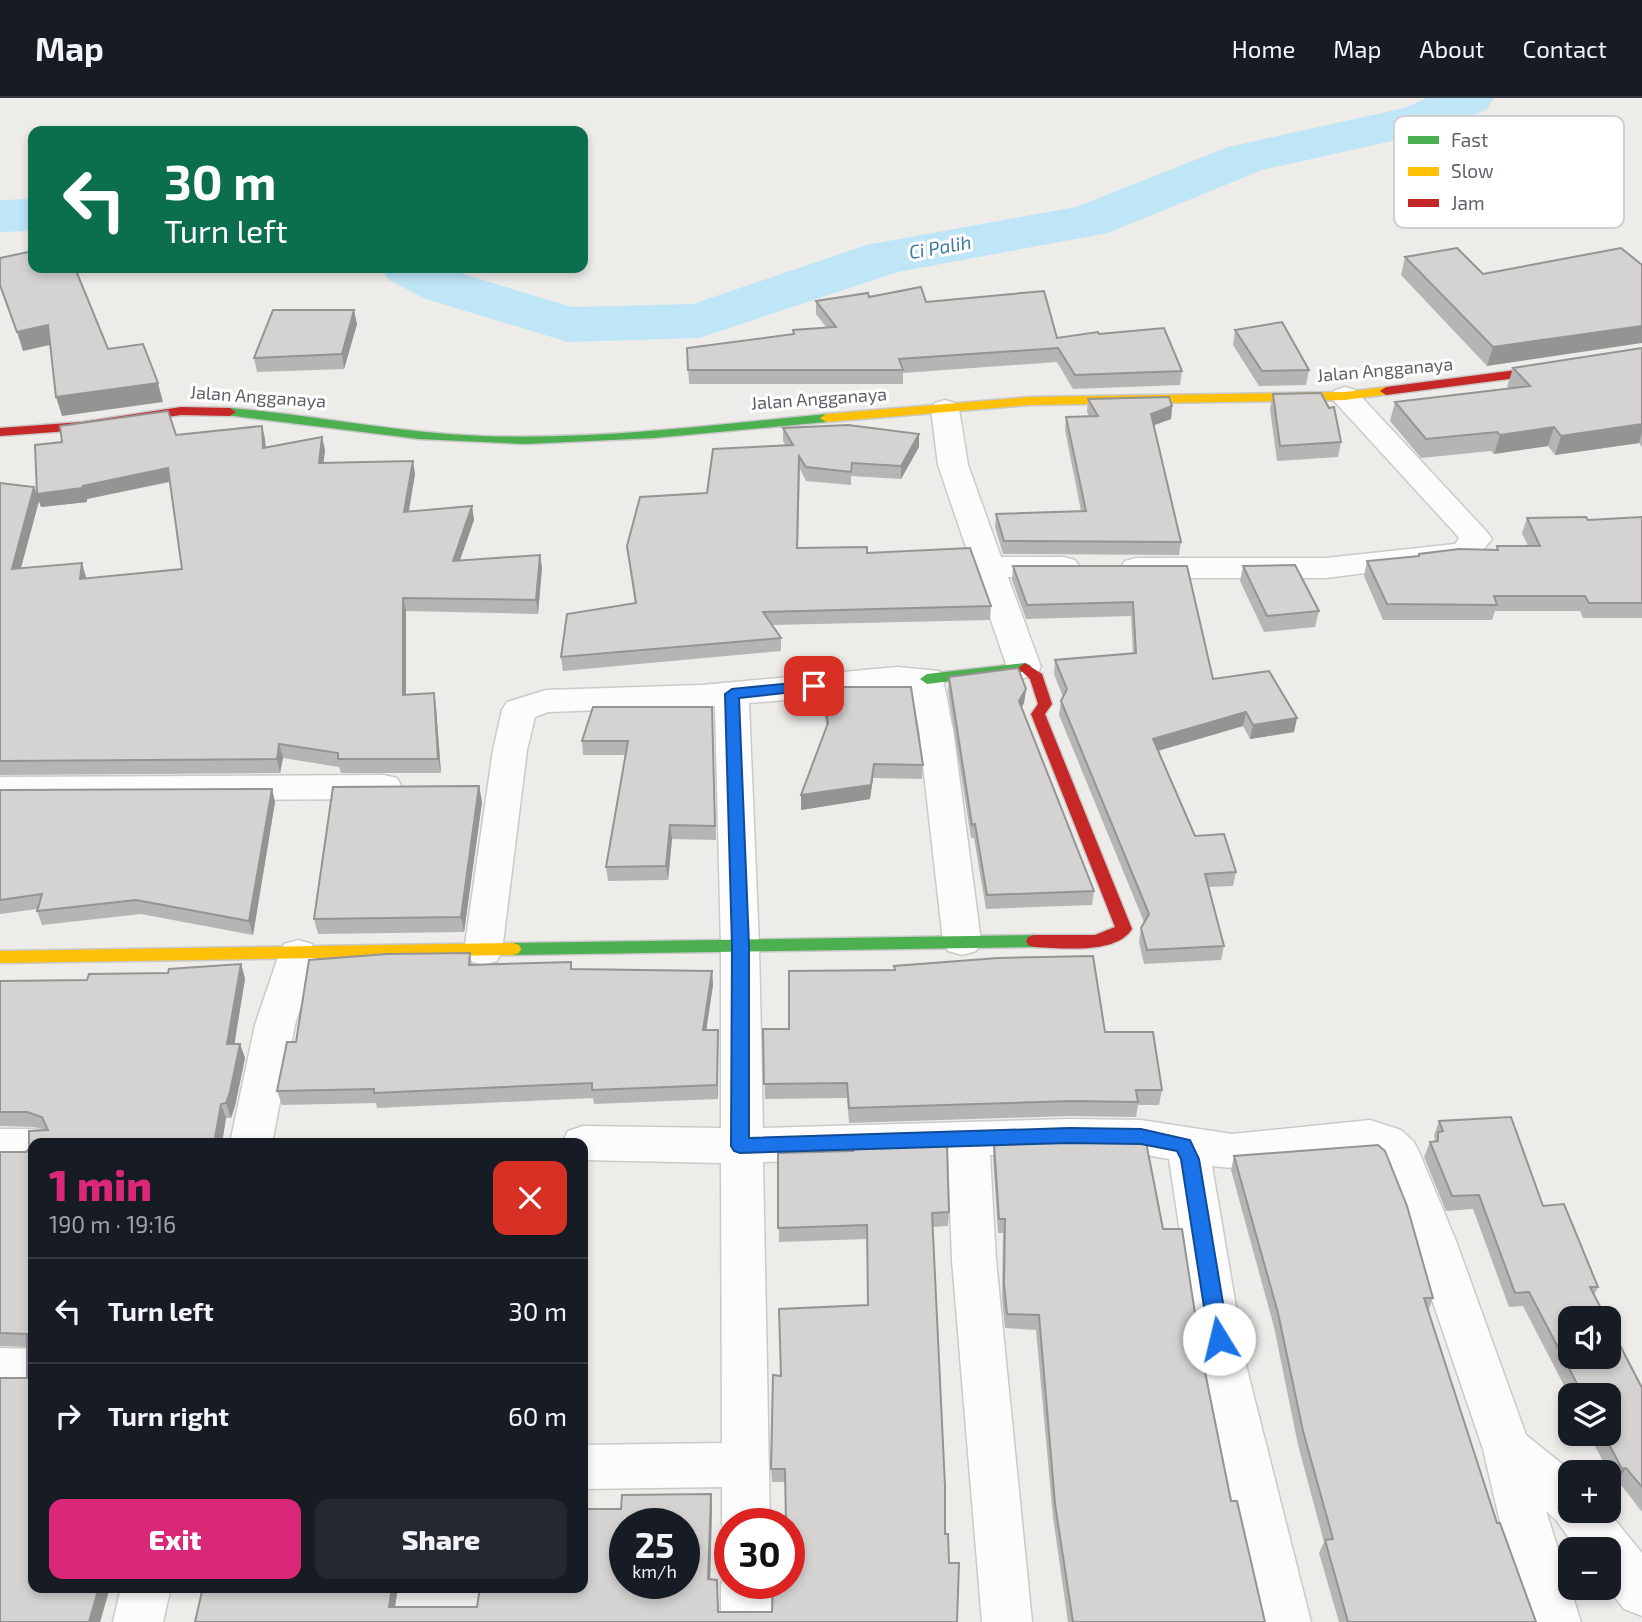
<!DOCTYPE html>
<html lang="en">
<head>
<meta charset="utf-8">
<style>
	body { margin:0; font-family:"Exo 2",sans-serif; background:#242831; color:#f1f3f6; height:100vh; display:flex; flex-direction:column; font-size:26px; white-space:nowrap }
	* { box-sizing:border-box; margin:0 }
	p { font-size:23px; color:#9ea1a6 }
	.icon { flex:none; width:38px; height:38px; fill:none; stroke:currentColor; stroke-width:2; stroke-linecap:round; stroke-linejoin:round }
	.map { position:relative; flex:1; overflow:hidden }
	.side { position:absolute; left:28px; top:1040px; width:560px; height:455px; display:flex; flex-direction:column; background:#171b24; border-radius:14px; box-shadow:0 4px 10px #0003 }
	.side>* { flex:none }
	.top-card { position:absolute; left:28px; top:28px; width:560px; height:147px; border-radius:14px; box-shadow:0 4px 10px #0003; background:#0b6e4f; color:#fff; overflow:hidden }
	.tools { position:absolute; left:1558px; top:1208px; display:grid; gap:14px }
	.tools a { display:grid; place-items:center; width:63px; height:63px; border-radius:14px; background:#171b24; box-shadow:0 4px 10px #0003; font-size:35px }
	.speed { position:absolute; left:609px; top:1410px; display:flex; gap:14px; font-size:35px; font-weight:700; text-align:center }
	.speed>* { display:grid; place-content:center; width:91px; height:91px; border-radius:50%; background:#171b24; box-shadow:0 4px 10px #0003; line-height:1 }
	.speed small { font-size:18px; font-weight:400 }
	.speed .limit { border:10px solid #d22; background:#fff; color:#111 }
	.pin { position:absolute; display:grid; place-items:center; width:60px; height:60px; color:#fff; margin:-30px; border-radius:14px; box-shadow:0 4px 10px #0006 }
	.me { position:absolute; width:77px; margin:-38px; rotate:351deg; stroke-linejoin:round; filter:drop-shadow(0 0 5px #0008) }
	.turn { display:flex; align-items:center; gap:24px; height:147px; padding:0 21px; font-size:32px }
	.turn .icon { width:91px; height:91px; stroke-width:2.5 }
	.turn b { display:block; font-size:49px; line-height:60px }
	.round { display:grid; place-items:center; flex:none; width:74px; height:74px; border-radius:14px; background:#242831 }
	.head { display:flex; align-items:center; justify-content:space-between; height:119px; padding:0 21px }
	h1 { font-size:42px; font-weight:800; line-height:52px; color:#db2777 }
	.button { display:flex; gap:14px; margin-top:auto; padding:14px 21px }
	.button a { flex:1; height:80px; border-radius:14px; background:#db2777; color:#fff; font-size:28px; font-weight:800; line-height:80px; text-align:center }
	.button a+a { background:#242831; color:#f1f3f6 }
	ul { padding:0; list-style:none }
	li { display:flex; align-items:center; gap:21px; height:105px; padding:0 21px; border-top:2px solid #363941 }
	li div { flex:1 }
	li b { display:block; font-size:26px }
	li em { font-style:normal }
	header { display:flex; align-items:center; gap:42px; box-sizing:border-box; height:98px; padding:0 35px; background:#171b24; border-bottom:2px solid #363941 }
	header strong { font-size:33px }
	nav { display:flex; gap:38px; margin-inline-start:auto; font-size:24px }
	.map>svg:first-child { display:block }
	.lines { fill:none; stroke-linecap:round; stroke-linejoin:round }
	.river { fill:#bfe6f6; fill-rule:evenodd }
	.street-casing { stroke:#cacaca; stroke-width:3 }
	.fast-casing { stroke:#c8c9c8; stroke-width:3 }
	.slow-casing { stroke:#c8c9c8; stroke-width:3 }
	.jam-casing { stroke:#c8c9c8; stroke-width:3 }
	.street { fill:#fcfcfc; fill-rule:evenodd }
	.fast { fill:#4caf50; fill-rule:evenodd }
	.slow { fill:#ffc107; fill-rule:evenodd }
	.jam { fill:#c62828; fill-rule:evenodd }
	.wall { fill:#b6b5b5; fill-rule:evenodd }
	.shaded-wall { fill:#949493 }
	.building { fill:#d4d3d2; stroke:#949493; stroke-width:2; fill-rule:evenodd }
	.route { fill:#1a73e8; stroke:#114b97; stroke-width:2 }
	.labels { text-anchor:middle; stroke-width:6; stroke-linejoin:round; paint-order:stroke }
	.far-street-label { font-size:18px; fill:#5e6367; stroke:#fff }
	.far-water-label { font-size:19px; font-style:italic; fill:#407a9e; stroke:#fff }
	.key { fill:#fff; stroke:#cfd0d1; stroke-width:2 }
	.key-label { font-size:19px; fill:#5e6367 }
</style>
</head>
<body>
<header>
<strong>Map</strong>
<nav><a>Home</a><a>Map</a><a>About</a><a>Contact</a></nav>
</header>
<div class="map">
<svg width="1642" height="1524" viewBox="0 0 1642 1524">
	<rect width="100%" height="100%" fill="#eeece9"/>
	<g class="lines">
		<path class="river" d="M1427 0H1494L1487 11 1437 33 1262 72 1108 135 898 174 699 240 568 244 426 201 389 182 381 170H452L466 177 572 209 693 206 866 147 1076 109 1228 49 1404 10Z
			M33 101V133L0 134V102Z"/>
		<defs>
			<path id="street" d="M1345 289 1355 292 1487 434 1492 441 1475 461 1326 480H1136L1125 477 1120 470 1125 463 1136 460H1326L1455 446 1459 440 1454 434 1335 304 1331 298 1335 292Z
				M945 302 955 305 959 311 968 367 1001 459H1064L1075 462 1080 469 1075 476 1064 479H1008L1041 569 1036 577 1024 580 1012 577 1007 569 938 367 931 311 935 305Z
				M897 569 939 573C946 585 949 615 953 631L981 843 976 853 962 857 948 853 943 843 919 631 911 591 749 605 759 848 763 1030 1069 1021 1141 1022 1232 1036 1370 1022 1401 1032 1414 1044 1420 1056 1456 1143 1526 1337 1572 1374H1570V1412H1607L1642 1455V1518L1624 1511 1607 1489 1608 1451H1577L1556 1422 1546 1413 1581 1524H1531L1503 1437 1483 1351 1412 1143 1382 1066 1370 1056 1232 1070 1212 1068 1246 1267 1311 1524H1261L1200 1267 1169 1061 1141 1056 990 1057 996 1162 1032 1524H982L952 1162 948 1059 763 1064 770 1426H730L729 1442 722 1426V1389L583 1391V1347L722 1345 721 1065 583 1062V1045H562L568 1033 583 1028 721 1030V848L715 608 548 614 535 619 527 652 502 853 497 863 483 867 469 863 464 853 493 652 502 612 507 604 546 592 702 587Z
				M384 677 397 680 402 689 397 698 384 701 0 703V679Z
				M298 842 312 846 317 856 295 927 272 1045H230L255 927 279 856 284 846Z
				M0 1031H33L48 1036 52 1045H33V1065H0Z
				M0 1250 33 1251V1291L0 1292Z
				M730 1468V1486H771V1524H721V1486Z
				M121 1489H171L163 1524H113Z"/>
			<path id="fast" d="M230 310C314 317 398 335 483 338 597 342 712 327 826 316L832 320 826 324 654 340 525 346 419 341 226 317V311Z
				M1025 565 1030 567 1032 570 1030 573 927 586 920 581 927 576Z
				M1034 837 1040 839 1042 843 1040 847 1034 849 513 857 507 855 505 851 507 847 513 845Z"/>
			<path id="slow" d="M1386 289 1392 293 1390 296 1345 302 1029 307 826 324 820 320 826 316 1029 299 1345 294Z
				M513 845 519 847 521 851 519 855 513 857 0 865V853Z"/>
			<path id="jam" d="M1642 252V260L1548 276 1386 297 1380 293 1386 289 1548 268Z
				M181 309 230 310 236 314 230 318 181 317 82 332 0 338V330L82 324Z
				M1025 565 1042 576 1052 606 1045 616 1132 831C1116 857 1061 850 1034 849L1028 847 1026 843 1028 839 1034 837H1095L1115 829 1031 616 1038 606 1030 581 1018 570Z"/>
		</defs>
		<use href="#street" class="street-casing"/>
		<use href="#fast" class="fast-casing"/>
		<use href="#slow" class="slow-casing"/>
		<use href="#jam" class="jam-casing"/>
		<use href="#street" class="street"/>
		<use href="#fast" class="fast"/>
		<use href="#slow" class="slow"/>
		<use href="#jam" class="jam"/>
	</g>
	<path class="wall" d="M1405 159 1483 176 1642 167 1487 268 1401 177Z
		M869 199 926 204 1057 240 1099 236 1182 273 1180 287 1073 291 1057 264 903 275V286H689L687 250 793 236V232L826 229 816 216V203Z
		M357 226 344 271 257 274 254 260Z
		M1235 232 1309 272 1306 287 1259 288 1233 247Z
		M1642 250V349L1639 345 1555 357 1548 348 1494 356 1491 353 1421 360 1390 323 1395 304 1509 290 1507 289 1513 270Z
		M1273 296 1341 344 1338 359 1277 363 1270 311Z
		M1088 301 1172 308 1171 321 1154 327 1181 444 1179 457 1003 456 995 429 996 416 1081 413 1065 332 1066 319 1089 318 1087 314Z
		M262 328 265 341 266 350 322 339 325 352 323 365 415 376 409 414 472 408 474 422 460 462 540 457 542 470 538 516 406 513V596L434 595 436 609 441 675H341L339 669 283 660 280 675 0 677V385L37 395 176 337ZM170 384 182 471 86 481V479L20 471 39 403 41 409 87 404V401Z
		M783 330 919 336V349L901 381 851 378V387L806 383 800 371 798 450 867 455 991 508 990 522 772 527 781 540V553L563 573 561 559 635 505 627 448 707 395 786 348 783 343Z
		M1642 419V520H1583L1580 513H1495L1492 522H1383L1364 478 1367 463 1418 459 1419 456 1496 452 1497 448H1528L1522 435 1527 420 1588 422Z
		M1013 468H1187L1213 581 1297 620 1294 634 1250 641 1243 628 1158 653 1195 738 1236 774 1233 788 1209 789 1224 848 1221 862 1144 866 1139 844 1141 830 1144 824 1059 617 1061 603 1063 599 1054 576 1055 562 1133 555 1131 518 1026 521 1012 482Z
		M1243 468 1319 513 1315 529 1264 534 1240 483Z
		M949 579 1026 591 1024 605 1021 610 1094 793 1092 807 986 811 974 740H971L948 593Z
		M822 589 923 667 922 681 873 680 870 701 801 712 827 630 822 603Z
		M712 609 716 742 672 741 668 782 608 783 606 769 625 657H583L582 643Z
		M479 688 482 704 464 834 318 836 314 821Z
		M272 691 275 704 253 837 141 816 42 827 37 813V811L0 816V692Z
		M470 855 472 867 572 871 712 873 713 887 706 932 718 947V1001L594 1006 593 1000 377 1010 376 1005 282 1007 277 993 296 944Z
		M241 866 245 881 234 946H240L245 960 235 1008 231 1020H226L222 1045H33V1489H110L100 1524H0V1280H27V1249L0 1248V1054H26L29 1051V1033L44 1032 34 1029 0 1028V883L87 882 89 876 168 875 169 871Z
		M894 868 1105 934 1162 992 1159 1007H1138L1136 1019 1069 1018 849 1025 847 1000 765 1001 763 931H789L894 872Z
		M1439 1023 1543 1108 1598 1189 1594 1197 1642 1290V1414L1618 1383 1614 1384 1588 1335H1608V1297H1570V1299L1523 1208 1509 1209 1473 1111 1446 1113 1424 1059 1430 1044H1434L1435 1041 1434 1038Z
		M994 1045 1163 1131 1201 1254 1231 1403 1265 1524H1068L1053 1419 1036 1232 1005 1230 1002 1200 1003 1135H998L993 1060Z
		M778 1055 949 1114 948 1128 932 1129 945 1436 957 1524H195L202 1495H193L190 1489H398L395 1509H477L621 1411 711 1396 712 1409 710 1481 717 1482 719 1514H772L789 1486 785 1384H772L771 1371 781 1278 867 1207V1141L779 1144Z
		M1234 1058 1433 1200 1428 1213 1497 1425 1536 1524H1339L1319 1455 1324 1444 1298 1347 1274 1229 1231 1072Z"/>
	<path class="shaded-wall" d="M354 212 357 226 344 271 342 256Z
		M48 227 54 246 23 253 17 234Z
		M1642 228V245L1487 268 1493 249Z
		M158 285 163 304 62 318 56 299Z
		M1172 308 1171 321 1149 329 1151 316Z
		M1642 326V335L1639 345 1555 357 1561 338Z
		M262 328 265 341 266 364 263 350Z
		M1554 329 1548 348 1494 356 1500 337Z
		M919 336V349L901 381V368Z
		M322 339 325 352 322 378 319 365Z
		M413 363 415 376 406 428 404 414Z
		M168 370 172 383 87 401V404L41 409 39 403 17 485 12 471 34 389 37 396Z
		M472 408 474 422 455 476 453 463Z
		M540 457 542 470 538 516 536 502Z
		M82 465 86 479 85 495 80 481Z
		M403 500 406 513V610L403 597Z
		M1026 591 1024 605 1018 617 1019 603Z
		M434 595 436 609 441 675 438 661Z
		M1246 614 1243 628 1150 655 1153 641Z
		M1297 620 1294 634 1250 641 1253 627Z
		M279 646 283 660 280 675 277 661Z
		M874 666 873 680 870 701 801 712V697Z
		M479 688 482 704 464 834 461 819Z
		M272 691 275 704 253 837 249 823Z
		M670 727 672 741 668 782 666 768Z
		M241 866 245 881 232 961 227 946Z
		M712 873 713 887 704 947 703 932Z
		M718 932V1001L717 987Z
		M240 946 245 960 235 1008 231 1020 226 1005Z
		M221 1006 226 1020 222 1045H214Z
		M1626 1370 1618 1383 1614 1384 1622 1371Z
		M711 1396 712 1409 710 1494 708 1481Z
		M99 1489H110L100 1524H89Z
		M392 1489H398L393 1521 389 1509Z"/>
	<path class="building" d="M1457 150 1483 176 1621 150 1642 167V228L1493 249 1405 159Z
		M33 153V170H75L108 251 143 246 158 285 56 299 48 227 17 234 0 187V160Z
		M921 189 926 204 1044 193 1057 240 1098 234 1099 236 1164 230 1182 273 1075 277 1058 250 899 261 903 272H688L687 250 794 236 793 232 836 229 816 203 868 195 869 199Z
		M273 212H354L342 256 254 260Z
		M1282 224 1309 272 1262 273 1235 232Z
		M1642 250V326L1561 338 1554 329 1500 337 1497 334 1426 341 1395 304 1530 288 1513 270Z
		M1321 295 1329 310 1334 309 1341 344 1280 348 1273 296Z
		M1169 299 1172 308 1151 316 1181 444 1004 443 996 416 1086 413 1066 319 1098 318 1088 301Z
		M168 313 176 337 262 328 263 350 322 339 319 365 413 363 404 414 472 408 453 463 540 457 536 502 403 500V597L434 595 438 661H338V655L279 646 277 661 0 663V385L34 389 12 471 82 465 80 481 182 471 168 370 83 388 82 390 37 396 35 347 62 344 60 328Z
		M848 327 919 336 901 368 852 365 851 374 806 369 799 358 797 450 867 449V455L970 450 991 508 763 514 781 540 561 559 567 516 636 505 627 448 640 399 707 395 713 351 793 347 783 330Z
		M1586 419 1588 422 1642 419V505H1589L1585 498H1494L1497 507 1387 506 1367 463 1419 458V456L1459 451 1498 452 1497 448H1540L1527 420Z
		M1295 467 1319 513 1267 518 1243 468Z
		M1013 468H1187L1213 581 1269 573 1297 620 1253 627 1246 614 1153 641 1195 738 1224 736 1236 774 1205 776 1224 848 1147 852 1141 830 1149 816 1061 603 1067 591 1055 562 1136 555 1133 504 1027 507Z
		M1018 570 1026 591 1019 603 1094 793 987 797 975 726 972 727 949 579Z
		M822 589H911L923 667 874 666 871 687 801 697 828 625Z
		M593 609H712L715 728 670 727 666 768 606 769 628 643H582Z
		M479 688 461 819 314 821 333 689Z
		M272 691 249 823 136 802 37 813 42 796 0 802V692Z
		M470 855 469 867 571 864V871L712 873 703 932H718L717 987 592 992V985L374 995V991L277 993 287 944H296L309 862 387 856Z
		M1093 858 1105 934H1153L1162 992H1136L1138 1004 1071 1003 849 1010 847 985 764 986 763 931H789V873L895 872 894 868 998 860Z
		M241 866 227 946H240L230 994 226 1005 221 1006 214 1045H33V1489H99L89 1524H0V1280H27V1236L0 1235V1054H26L29 1051V1033L48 1032 42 1019 27 1014H0V883L87 882 89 876 168 875 169 871Z
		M1511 1019 1543 1108 1564 1106 1598 1189H1590L1606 1220H1570V1258H1608V1224L1642 1290V1389L1626 1370 1622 1371 1603 1335H1608V1297H1583L1529 1194 1515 1195 1479 1097 1452 1098 1430 1044 1438 1043V1034L1443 1033 1439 1023Z
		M1146 1044 1163 1131H1182L1201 1254 1231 1403H1237L1265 1524H1073L1055 1406 1039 1217 1007 1216 1004 1185 1005 1121H999L994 1045Z
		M947 1047 949 1114 932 1115 945 1388V1436H948L949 1465H959L957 1524H195L203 1489H392L389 1509H477L480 1489H583V1411H621L622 1397 711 1396 708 1481 717 1482 718 1514H772L773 1486H789V1426H786L785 1371H771L773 1277 781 1278 779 1211 868 1207 867 1127 778 1130V1055L853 1053V1050ZM625 1426H684V1486H625Z
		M1378 1047 1385 1053 1407 1108 1433 1200H1424L1497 1425H1500L1536 1524H1348L1325 1442 1333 1441 1303 1333 1278 1215 1234 1058Z"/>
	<path class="route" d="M814 583 819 585 822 588 819 591 739 600 749 848V1040L1069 1030 1141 1031 1190 1042 1199 1061 1229 1241 1226 1248 1219 1250 1212 1248 1209 1241 1181 1061 1177 1053 1141 1046 1069 1045 740 1055 734 1053 731 1048 732 848 725 596 732 591Z"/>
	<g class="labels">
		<g class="far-street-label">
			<text transform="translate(1385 272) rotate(-5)" y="6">Jalan Angganaya</text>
			<text transform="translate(258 299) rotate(4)" y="6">Jalan Angganaya</text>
			<text transform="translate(819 301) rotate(-4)" y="6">Jalan Angganaya</text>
		</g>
		<g class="far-water-label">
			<text transform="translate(940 149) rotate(-10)" y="7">Ci Palih</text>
		</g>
	</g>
	<rect x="1394" y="18" width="230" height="112" rx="10" class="key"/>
	<rect x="1408" y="38" width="31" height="8" fill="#4caf50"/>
	<rect x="1408" y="69" width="31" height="9" fill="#ffc107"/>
	<rect x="1408" y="101" width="31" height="8" fill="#c62828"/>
	<g class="key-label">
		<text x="1451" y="49">Fast</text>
		<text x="1451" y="80">Slow</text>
		<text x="1451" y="112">Jam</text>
	</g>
</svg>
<div class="tools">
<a><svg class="icon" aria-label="sound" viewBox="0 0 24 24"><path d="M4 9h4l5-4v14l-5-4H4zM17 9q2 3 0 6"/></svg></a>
<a><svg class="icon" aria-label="layers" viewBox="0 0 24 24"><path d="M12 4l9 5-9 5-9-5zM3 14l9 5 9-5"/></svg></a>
<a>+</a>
<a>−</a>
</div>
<div class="speed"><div>25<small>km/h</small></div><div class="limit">30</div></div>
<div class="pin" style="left:814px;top:588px;background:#d93025"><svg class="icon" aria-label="arrive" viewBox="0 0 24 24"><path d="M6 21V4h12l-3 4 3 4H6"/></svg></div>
<svg class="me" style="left:1219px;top:1241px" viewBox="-20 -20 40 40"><circle r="19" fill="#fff"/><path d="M0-13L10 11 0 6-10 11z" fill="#1a73e8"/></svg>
<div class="top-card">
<div class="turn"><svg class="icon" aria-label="left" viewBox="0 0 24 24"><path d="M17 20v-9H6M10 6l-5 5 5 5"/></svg><div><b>30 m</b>Turn left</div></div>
</div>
<section class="side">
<div class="head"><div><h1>1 min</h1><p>190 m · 19:16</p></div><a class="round" style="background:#d93025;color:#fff"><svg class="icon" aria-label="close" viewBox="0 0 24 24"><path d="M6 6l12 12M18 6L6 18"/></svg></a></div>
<ul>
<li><svg class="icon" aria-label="left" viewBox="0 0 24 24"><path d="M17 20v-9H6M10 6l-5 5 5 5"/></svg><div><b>Turn left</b></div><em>30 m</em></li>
<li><svg class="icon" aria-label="right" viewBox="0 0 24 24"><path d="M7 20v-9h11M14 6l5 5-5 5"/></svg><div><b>Turn right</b></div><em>60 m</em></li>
</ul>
<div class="button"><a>Exit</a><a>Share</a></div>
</section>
</div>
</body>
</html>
